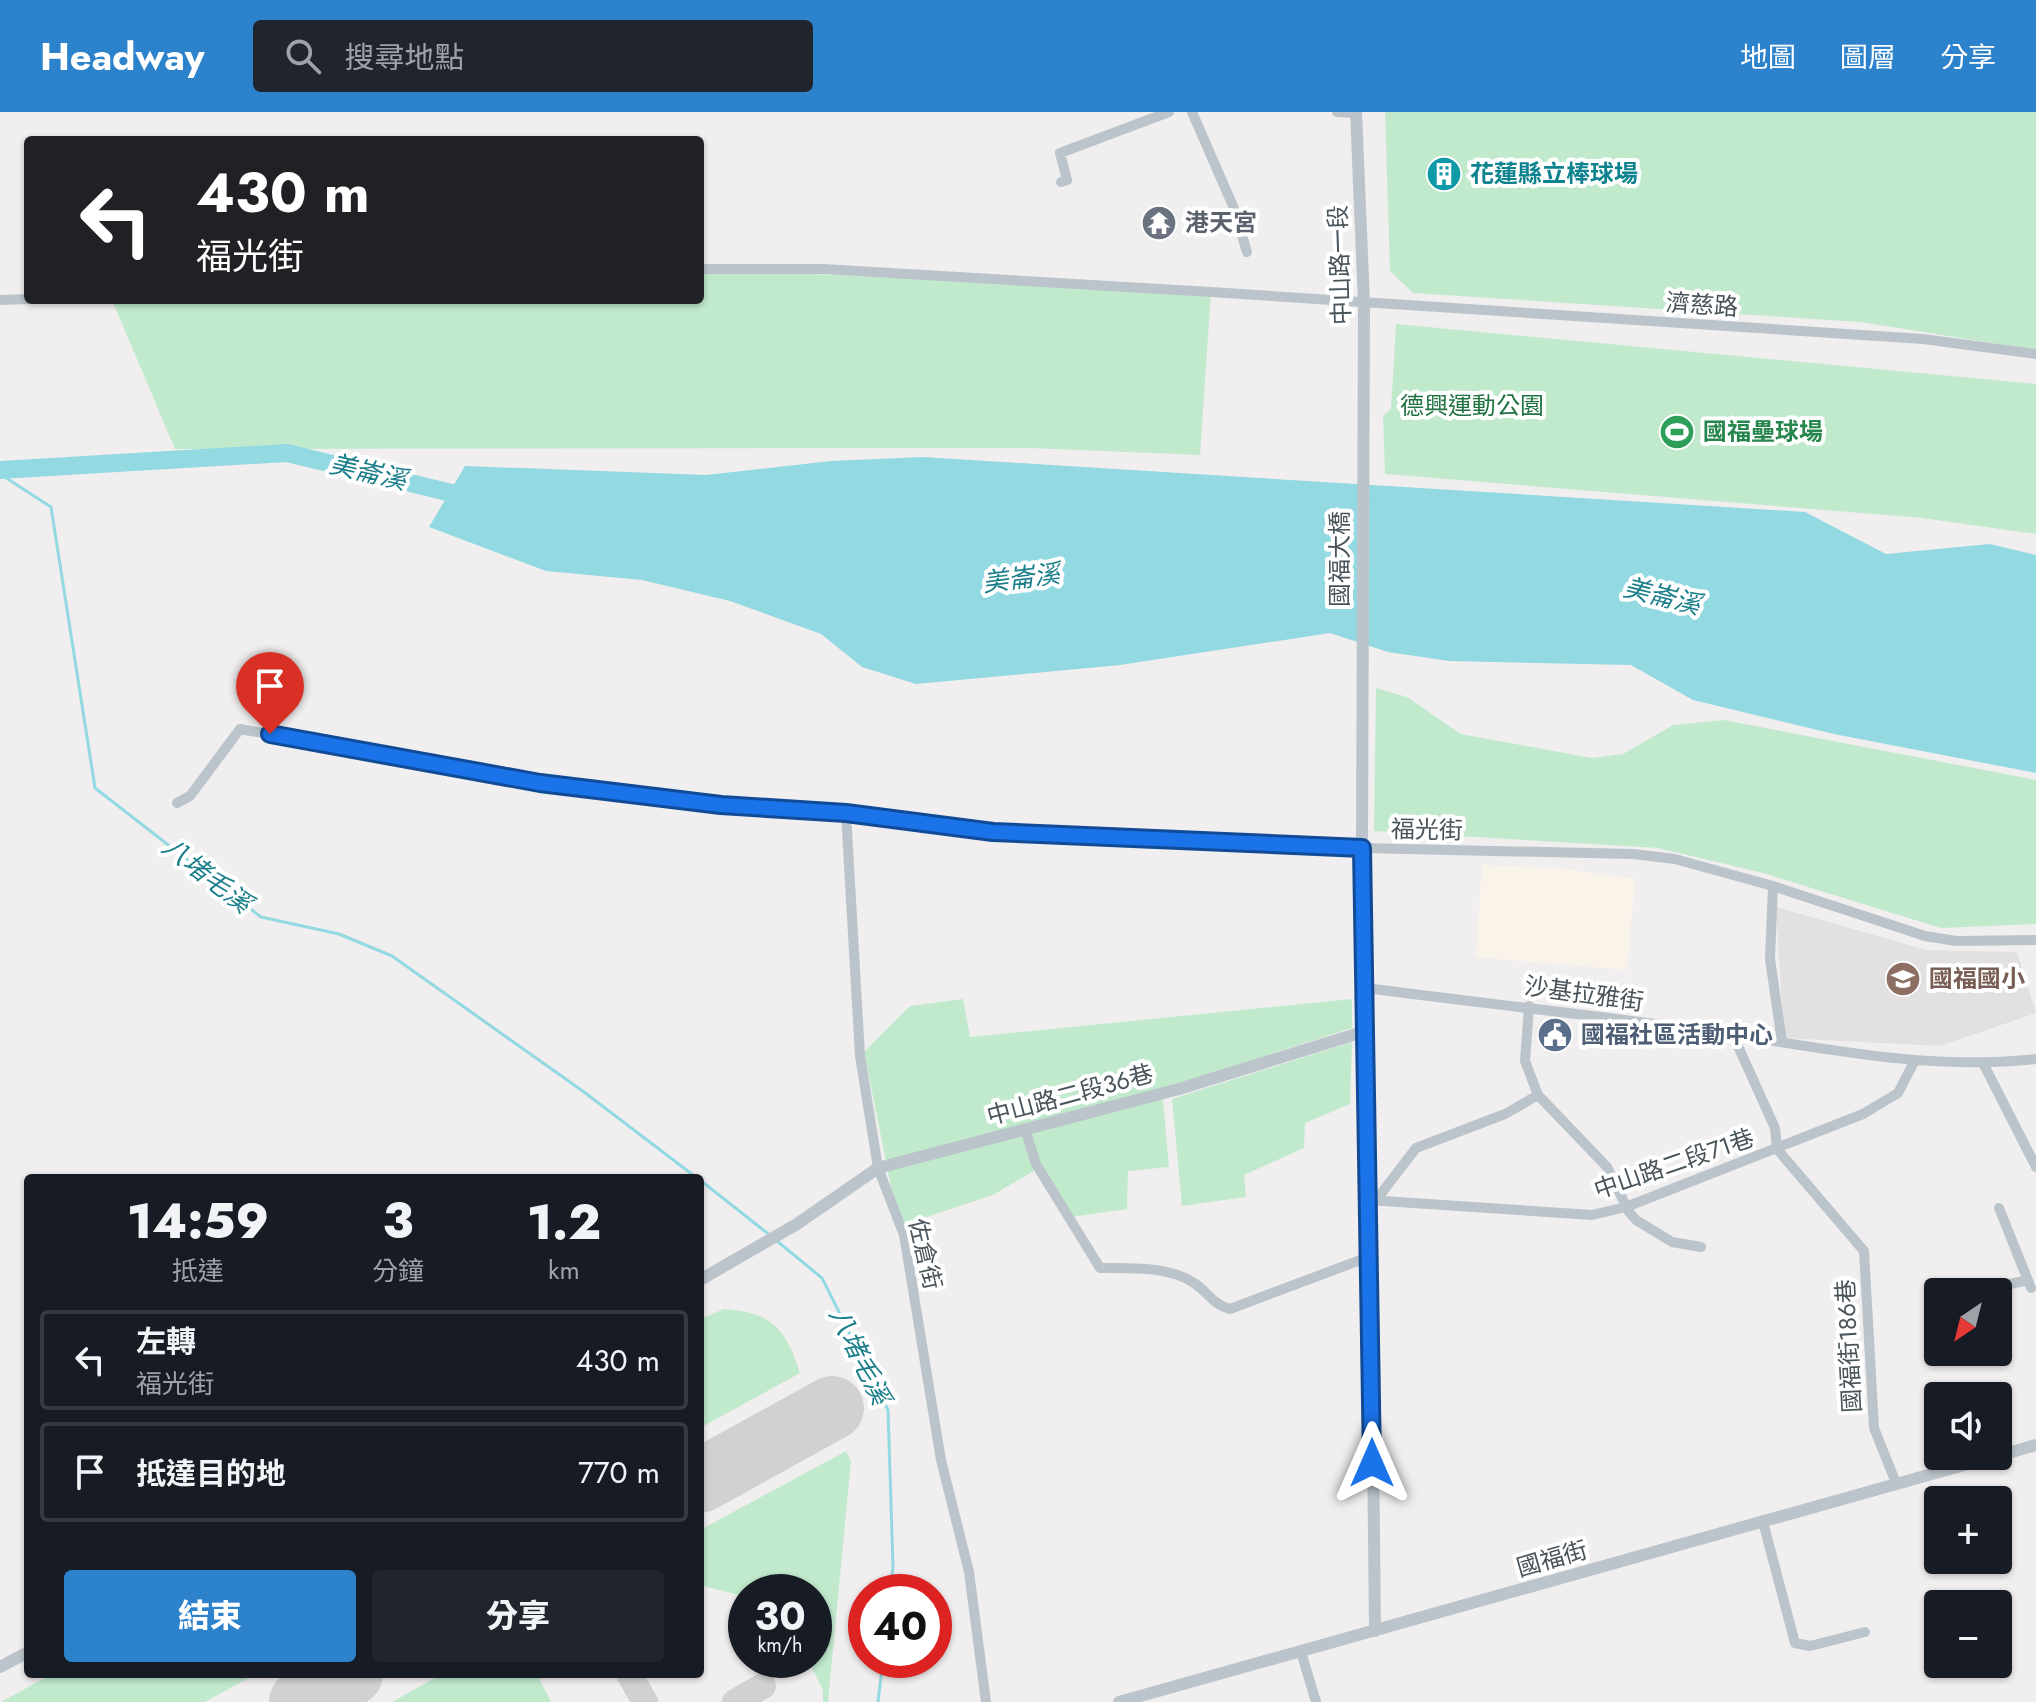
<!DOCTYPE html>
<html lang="zh-TW">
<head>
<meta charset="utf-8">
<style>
	body { margin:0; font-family:Jost,"Noto Sans TC",sans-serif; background:#20242c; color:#f1f3f6; height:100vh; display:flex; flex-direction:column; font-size:30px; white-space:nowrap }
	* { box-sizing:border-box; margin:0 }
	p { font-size:26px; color:#9ea1a6 }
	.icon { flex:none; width:44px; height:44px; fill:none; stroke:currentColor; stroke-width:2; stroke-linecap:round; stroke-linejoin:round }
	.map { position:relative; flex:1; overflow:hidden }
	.side { position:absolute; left:24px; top:1062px; width:680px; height:504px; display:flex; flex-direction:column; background:#171b24; border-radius:8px; box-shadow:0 2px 6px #0004 }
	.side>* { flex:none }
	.top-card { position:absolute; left:24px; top:24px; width:680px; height:168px; border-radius:8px; box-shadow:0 2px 6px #0004; background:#202124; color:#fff; overflow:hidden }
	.needle { width:52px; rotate:215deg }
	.tools { position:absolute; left:1924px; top:1166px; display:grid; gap:16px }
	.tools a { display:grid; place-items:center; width:88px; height:88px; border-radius:8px; background:#171b24; box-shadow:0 2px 6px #0004; font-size:40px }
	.speed { position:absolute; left:728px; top:1462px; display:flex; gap:16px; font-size:40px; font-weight:700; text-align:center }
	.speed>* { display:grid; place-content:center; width:104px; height:104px; border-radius:50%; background:#171b24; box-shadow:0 2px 6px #0004; line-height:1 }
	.speed small { font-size:20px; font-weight:400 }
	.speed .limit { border:12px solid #d22; background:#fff; color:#111 }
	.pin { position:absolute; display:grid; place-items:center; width:68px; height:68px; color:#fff; margin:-82px -34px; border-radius:50% 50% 50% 0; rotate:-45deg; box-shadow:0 0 8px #0007 }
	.pin .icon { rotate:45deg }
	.me { position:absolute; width:88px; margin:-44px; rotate:0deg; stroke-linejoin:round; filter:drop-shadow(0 0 6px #0008) }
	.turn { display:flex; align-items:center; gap:28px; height:168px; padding:0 40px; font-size:36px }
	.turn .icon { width:104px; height:104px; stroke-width:2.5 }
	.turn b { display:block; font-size:56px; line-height:68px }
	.eta { display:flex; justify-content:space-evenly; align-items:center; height:136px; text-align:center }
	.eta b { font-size:48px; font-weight:800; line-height:56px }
	.cta { display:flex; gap:16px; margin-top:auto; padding:16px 40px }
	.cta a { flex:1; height:92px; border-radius:8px; background:#2d82cc; color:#fff; font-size:32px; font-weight:800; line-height:92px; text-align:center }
	.cta a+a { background:#20242c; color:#f1f3f6 }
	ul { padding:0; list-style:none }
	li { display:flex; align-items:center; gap:24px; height:100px; margin:0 16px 12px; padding:0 24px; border:4px solid #363941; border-radius:8px }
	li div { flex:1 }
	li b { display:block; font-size:30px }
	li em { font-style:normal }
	header { display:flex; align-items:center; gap:48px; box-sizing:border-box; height:112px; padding:0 40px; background:#2d82cc; color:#fff }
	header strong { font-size:38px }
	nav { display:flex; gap:44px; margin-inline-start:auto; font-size:28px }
	.search { width:560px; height:72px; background:#20242c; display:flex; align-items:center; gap:20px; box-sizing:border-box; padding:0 28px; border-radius:8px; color:#9ea1a6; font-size:30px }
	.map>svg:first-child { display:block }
	.commercial { fill:#faf3e9 }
	.education { fill:#e2e0e0 }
	.green { fill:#c1eacd }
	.water { fill:#93d9e2 }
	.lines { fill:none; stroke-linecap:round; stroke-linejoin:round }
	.stream { stroke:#93d9e2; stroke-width:3 }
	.river { stroke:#93d9e2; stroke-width:18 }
	.taxiway { stroke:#d1d1d4; stroke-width:26 }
	.runway { stroke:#d1d1d4; stroke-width:64 }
	.minor { stroke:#bbc4ca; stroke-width:10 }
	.tertiary { stroke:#bbc4ca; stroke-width:12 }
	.route-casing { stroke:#114b97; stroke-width:20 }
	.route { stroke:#1a73e8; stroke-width:14 }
	.labels { text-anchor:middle; stroke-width:8; stroke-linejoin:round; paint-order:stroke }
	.culture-label { font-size:24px; font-weight:bold; fill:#0d838f; stroke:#fff; text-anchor:start }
	.worship-label { font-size:24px; font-weight:bold; fill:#5b616d; stroke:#fff; text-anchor:start }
	.street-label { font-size:24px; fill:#48535a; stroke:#fff }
	.park-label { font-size:24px; fill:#217342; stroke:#fff }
	.leisure-label { font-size:24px; font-weight:bold; fill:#27864d; stroke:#fff; text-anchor:start }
	.education-label { font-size:24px; font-weight:bold; fill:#785e54; stroke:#fff; text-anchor:start }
	.service-label { font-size:24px; font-weight:bold; fill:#4e5e75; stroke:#fff; text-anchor:start }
	.water-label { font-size:26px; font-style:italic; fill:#1b7f8b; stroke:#fff }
</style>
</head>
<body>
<header>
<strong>Headway</strong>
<div class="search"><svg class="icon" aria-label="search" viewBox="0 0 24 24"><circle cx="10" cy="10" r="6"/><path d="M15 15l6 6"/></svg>搜尋地點</div>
<nav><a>地圖</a><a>圖層</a><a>分享</a></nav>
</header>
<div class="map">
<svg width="2036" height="1590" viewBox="0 0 2036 1590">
	<rect width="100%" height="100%" fill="#f1eeef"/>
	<path class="commercial" d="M1482 753 1558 756 1635 767 1627 858 1476 845Z"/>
	<path class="education" d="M1776 795 1926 838 2017 840 2036 901 1940 934 1784 926Z"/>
	<path class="green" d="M1385 0H2036V238L1861 210 1413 181 1390 159Z
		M700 157 1211 180 1200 343 1030 336 175 337 112 188H700Z
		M1396 212 2036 272V422L1922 406 1385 362 1383 304 1391 297Z
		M1376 576 1407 585 1461 622 1592 646 1623 642 1673 613 1724 608 2036 668V812L1941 816 1763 761 1658 736 1374 719Z
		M963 887 970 925 1352 887V916L1162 977 1169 1055 1128 1059 1127 1097 1071 1105 1039 1056 993 1083 899 1114 864 940 910 894Z
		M1352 930 1350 992 1305 1011 1304 1036 1244 1063 1246 1085 1182 1094 1172 987Z
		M724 1197C771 1200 786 1216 800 1261L700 1316V1207Z
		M846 1339 851 1349 828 1590H823V1578L808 1548H814V1480H746V1485L700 1473V1418Z
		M52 1562H256L205 1590H1Z
		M442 1562H537L551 1590H392Z"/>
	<path class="water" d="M923 345 1805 400 1886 442 1990 432 2036 443V661L1834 622 1693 588 1631 553 1449 549 1388 540 1330 521 1120 553 916 572 862 555 821 522 730 489 642 468 546 459 429 415 465 354 706 363 831 349Z"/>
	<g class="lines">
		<path class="stream" d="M0 362 51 395 95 676 261 805 339 822 392 844 584 980 697 1066
			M700 1068 771 1124
			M777 1129 822 1166 888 1298 893 1455 890 1480
			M878 1590 883 1548"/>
		<path class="river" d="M0 358 287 341 472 386"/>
		<path class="taxiway" d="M629 1562 645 1590
			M735 1590 763 1574"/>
		<path class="runway" d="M700 1369 832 1296
			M301 1590 351 1562"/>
		<path class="minor" d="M1192 0 1233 94 1247 140
			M1337 0 1356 1
			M1061 70 1067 68 1060 41 1169 0
			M700 157H823L1211 180 1923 227 2036 242
			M0 188 28 187
			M177 691 190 684 240 617 540 671 993 720 1362 736 1633 742 1675 747 1773 774 1925 824 1956 829 2036 828
			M846 701 860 944 878 1056 904 1123 941 1348 969 1460 986 1590
			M1773 774 1770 847 1782 930
			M1365 876C1482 891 1599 904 1716 920 1823 936 1928 959 2036 947
			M1529 894 1525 949 1538 983 1607 1055 1629 1100 1636 1108 1672 1130 1701 1135
			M1733 923 1775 1016 1777 1037 1864 1139 1874 1316 1896 1371
			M1984 953 2036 1055
			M1025 1017 1036 1052 1100 1156C1130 1156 1169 1154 1194 1171 1209 1181 1212 1192 1230 1197L1371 1144
			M1377 1087 1416 1036 1505 1002 1538 983
			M1368 1088 1592 1103 1626 1095 1863 1002 1898 981 1914 950
			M1999 1096 2031 1176
			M1974 1180 2028 1168
			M1763 1410 1795 1531 1810 1534 1865 1520
			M1301 1540 1316 1590"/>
		<path class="tertiary" d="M1356 0 1364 191 1362 736 1365 1077 1371 1144 1375 1519
			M700 1168 797 1112 878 1056 1179 977 1366 919
			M1998 1344 2036 1333
			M0 1555 28 1540
			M1119 1590 1996 1344"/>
	</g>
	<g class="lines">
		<defs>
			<path id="route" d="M270 622 540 671 721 693 846 701 993 720 1362 736 1372 1351"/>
		</defs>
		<use href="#route" class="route-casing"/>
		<use href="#route" class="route"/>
	</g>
	<defs>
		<symbol id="building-disc" viewBox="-11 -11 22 22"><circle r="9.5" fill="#0f9aa8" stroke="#fff"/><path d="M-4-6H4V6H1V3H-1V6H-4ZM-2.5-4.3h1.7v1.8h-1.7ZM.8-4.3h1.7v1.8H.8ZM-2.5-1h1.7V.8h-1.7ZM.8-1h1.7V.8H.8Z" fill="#fff"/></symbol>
		<symbol id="temple-disc" viewBox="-11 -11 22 22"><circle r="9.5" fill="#6b7280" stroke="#fff"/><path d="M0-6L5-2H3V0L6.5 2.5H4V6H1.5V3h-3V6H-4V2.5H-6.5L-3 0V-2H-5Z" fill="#fff"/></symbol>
		<symbol id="stadium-disc" viewBox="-11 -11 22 22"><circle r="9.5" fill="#2e9e5b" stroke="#fff"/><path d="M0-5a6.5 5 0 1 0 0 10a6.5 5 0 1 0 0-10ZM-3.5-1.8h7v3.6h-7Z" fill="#fff"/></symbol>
		<symbol id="school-disc" viewBox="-11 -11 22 22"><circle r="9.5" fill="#8d6e63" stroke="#fff"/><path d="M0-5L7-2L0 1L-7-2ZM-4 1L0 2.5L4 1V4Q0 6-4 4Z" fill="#fff"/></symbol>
		<symbol id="civic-disc" viewBox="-11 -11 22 22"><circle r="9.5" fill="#5c6f8a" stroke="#fff"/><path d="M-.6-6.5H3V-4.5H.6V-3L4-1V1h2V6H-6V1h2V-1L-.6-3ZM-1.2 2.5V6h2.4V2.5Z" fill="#fff"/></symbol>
	</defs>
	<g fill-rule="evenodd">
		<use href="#building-disc" x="1424" y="42" width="40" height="40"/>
		<use href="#temple-disc" x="1139" y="91" width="40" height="40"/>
		<use href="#stadium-disc" x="1657" y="300" width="40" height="40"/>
		<use href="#school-disc" x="1883" y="847" width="40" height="40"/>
		<use href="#civic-disc" x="1535" y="903" width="40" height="40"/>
	</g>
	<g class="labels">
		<g class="culture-label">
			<text x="1470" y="70">花蓮縣立棒球場</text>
		</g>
		<g class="worship-label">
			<text x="1185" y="119">港天宮</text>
		</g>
		<g class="street-label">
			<text transform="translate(1340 153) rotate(-92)" y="8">中山路一段</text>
			<text transform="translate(1702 193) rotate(4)" y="8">濟慈路</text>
			<text transform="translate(1340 447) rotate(-90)" y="8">國福大橋</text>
			<text transform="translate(1427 718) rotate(1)" y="8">福光街</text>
			<text transform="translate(1584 882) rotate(8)" y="8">沙基拉雅街</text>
			<text transform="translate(1070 983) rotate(-15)" y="8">中山路二段36巷</text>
			<text transform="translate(1674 1052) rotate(-19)" y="8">中山路二段71巷</text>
			<text transform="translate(925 1142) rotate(77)" y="8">佐倉街</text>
			<text transform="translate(1849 1234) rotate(-93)" y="8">國福街186巷</text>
			<text transform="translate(1552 1447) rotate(-16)" y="8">國福街</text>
		</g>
		<g class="park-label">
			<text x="1472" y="302">德興運動公園</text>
		</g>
		<g class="leisure-label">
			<text x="1703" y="328">國福壘球場</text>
		</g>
		<g class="education-label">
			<text x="1929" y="875">國福國小</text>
		</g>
		<g class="service-label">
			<text x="1581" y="931">國福社區活動中心</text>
		</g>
		<g class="water-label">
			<text transform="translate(368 360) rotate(13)" y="9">美崙溪</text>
			<text transform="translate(1021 466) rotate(-7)" y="9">美崙溪</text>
			<text transform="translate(1662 484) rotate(14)" y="9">美崙溪</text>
			<text transform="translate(207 763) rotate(38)" y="9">八堵毛溪</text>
			<text transform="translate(860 1244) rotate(64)" y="9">八堵毛溪</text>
		</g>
	</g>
</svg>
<div class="tools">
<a><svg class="needle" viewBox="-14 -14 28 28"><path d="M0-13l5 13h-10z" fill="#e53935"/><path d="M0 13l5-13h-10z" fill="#9ea1a6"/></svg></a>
<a><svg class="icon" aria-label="sound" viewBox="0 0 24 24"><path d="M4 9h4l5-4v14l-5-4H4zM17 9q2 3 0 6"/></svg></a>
<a>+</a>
<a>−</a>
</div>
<div class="speed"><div>30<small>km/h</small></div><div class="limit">40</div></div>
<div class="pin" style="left:270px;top:622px;background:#d93025"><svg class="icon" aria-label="arrive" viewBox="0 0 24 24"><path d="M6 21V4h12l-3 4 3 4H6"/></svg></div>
<svg class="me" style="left:1372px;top:1351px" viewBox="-20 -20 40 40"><path d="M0-17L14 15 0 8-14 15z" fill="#1a73e8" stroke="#fff" stroke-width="4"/></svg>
<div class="top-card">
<div class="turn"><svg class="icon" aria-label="left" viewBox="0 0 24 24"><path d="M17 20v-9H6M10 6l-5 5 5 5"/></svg><div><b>430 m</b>福光街</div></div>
</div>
<section class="side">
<div class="eta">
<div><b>14:59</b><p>抵達</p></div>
<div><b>3</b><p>分鐘</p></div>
<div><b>1.2</b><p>km</p></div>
</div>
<ul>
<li><svg class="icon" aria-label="left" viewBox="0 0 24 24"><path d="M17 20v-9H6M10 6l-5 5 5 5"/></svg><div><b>左轉</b><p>福光街</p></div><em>430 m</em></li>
<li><svg class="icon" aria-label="arrive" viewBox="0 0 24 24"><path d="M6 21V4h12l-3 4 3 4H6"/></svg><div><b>抵達目的地</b></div><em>770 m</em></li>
</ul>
<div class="cta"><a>結束</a><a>分享</a></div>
</section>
</div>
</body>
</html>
